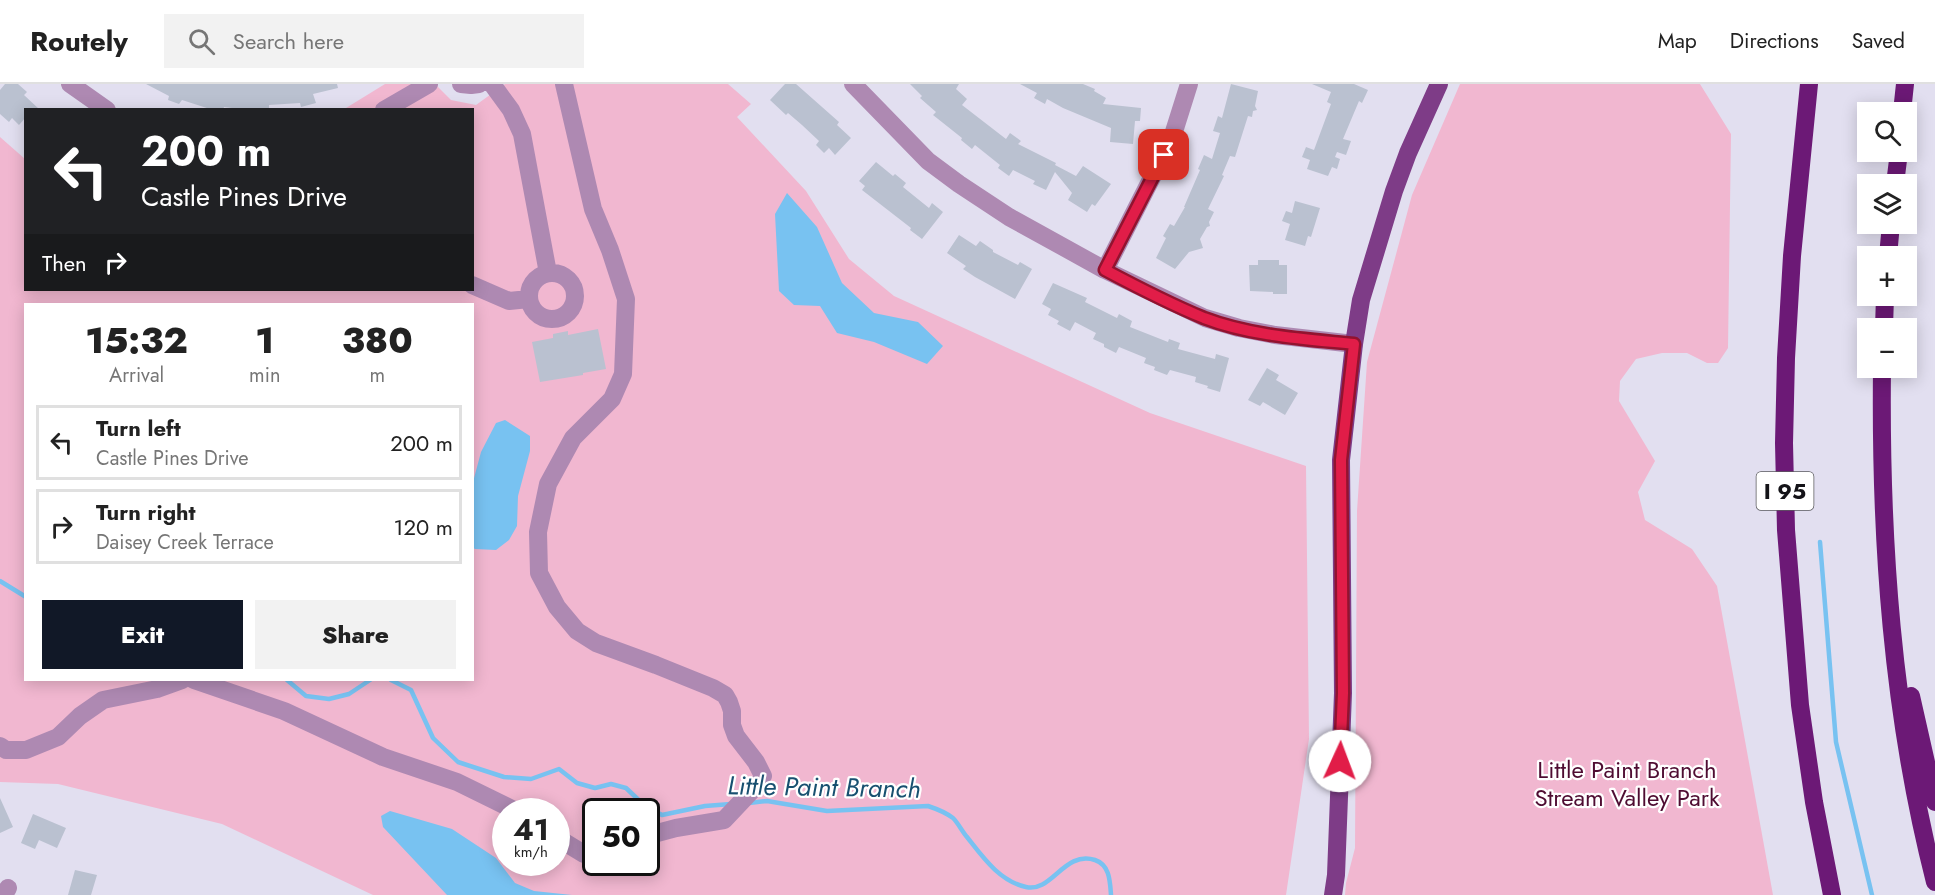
<!DOCTYPE html>
<html lang="en">
<head>
<meta charset="utf-8">
<style>
	body { margin:0; font-family:Jost,sans-serif; background:#f2f2f2; color:#222; height:100vh; display:flex; flex-direction:column; font-size:22px; white-space:nowrap }
	* { box-sizing:border-box; margin:0 }
	p { font-size:20px; color:#767676 }
	.icon { flex:none; width:33px; height:33px; fill:none; stroke:currentColor; stroke-width:2; stroke-linecap:round; stroke-linejoin:round }
	.map { position:relative; flex:1; overflow:hidden }
	.details { position:absolute; left:24px; top:219px; width:450px; height:378px; display:flex; flex-direction:column; background:#fff; border-radius:0px; box-shadow:0 3px 15px #0003 }
	.details>* { flex:none }
	.guide { position:absolute; left:24px; top:24px; width:450px; height:183px; border-radius:0px; box-shadow:0 3px 15px #0003; background:#202124; color:#fff; overflow:hidden }
	.tools { position:absolute; left:1857px; top:18px; display:grid; gap:12px }
	.tools a { display:grid; place-items:center; width:60px; height:60px; border-radius:0px; background:#fff; box-shadow:0 3px 15px #0003; font-size:30px }
	.speed { position:absolute; left:492px; top:714px; display:flex; gap:12px; font-size:30px; font-weight:700; text-align:center }
	.speed>* { display:grid; place-content:center; width:78px; height:78px; border-radius:50%; background:#fff; box-shadow:0 3px 15px #0003; line-height:1 }
	.speed small { font-size:15px; font-weight:400 }
	.speed .limit { border:3px solid #111; border-radius:9px; background:#fff; color:#111 }
	.pin { position:absolute; display:grid; place-items:center; width:51px; height:51px; color:#fff; margin:-26px; border-radius:12px; box-shadow:0 3px 9px #0006 }
	.me { position:absolute; width:66px; margin:-33px; rotate:2deg; stroke-linejoin:round; filter:drop-shadow(0 0 4px #0008) }
	.turn { display:flex; align-items:center; gap:21px; height:126px; padding:0 18px; font-size:27px }
	.turn .icon { width:78px; height:78px; stroke-width:2.5 }
	.turn b { display:block; font-size:42px; line-height:51px }
	.then { display:flex; align-items:center; height:57px; padding:0 18px; background:#0003; gap:12px; font-size:22px }
	.eta { display:flex; justify-content:space-evenly; align-items:center; height:102px; text-align:center }
	.eta b { font-size:36px; font-weight:800; line-height:42px }
	.button { display:flex; gap:12px; margin-top:auto; padding:12px 18px }
	.button a { flex:1; height:69px; border-radius:0px; background:#111827; color:#fff; font-size:24px; font-weight:800; line-height:69px; text-align:center }
	.button a+a { background:#f2f2f2; color:#222 }
	ul { padding:0; list-style:none }
	li { display:flex; align-items:center; gap:18px; height:75px; margin:0 12px 9px; padding:0 6px; border:3px solid #e0e0e0; border-radius:0px }
	li div { flex:1 }
	li b { display:block; font-size:22px }
	li em { font-style:normal }
	header { display:flex; align-items:center; gap:36px; box-sizing:border-box; height:84px; padding:0 30px; background:#fff; border-bottom:2px solid #e0e0e0 }
	header strong { font-size:28px }
	nav { display:flex; gap:33px; margin-inline-start:auto; font-size:21px }
	.search { width:420px; height:54px; background:#f2f2f2; display:flex; align-items:center; gap:15px; box-sizing:border-box; padding:0 21px; border-radius:0px; color:#767676; font-size:22px }
	.map>svg:first-child { display:block }
	.green { fill:#f1b7d0; fill-rule:evenodd }
	.water { fill:#78c2f1 }
	.lines { fill:none; stroke-linecap:round; stroke-linejoin:round }
	.stream { stroke:#78c2f1; stroke-width:4.5 }
	.building { fill:#bac1d0 }
	.minor { stroke:#ae89b2; stroke-width:18 }
	.major { stroke:#7e3c87; stroke-width:18 }
	.highway { stroke:#6c1976; stroke-width:18 }
	.route-casing { stroke:#92132f; stroke-width:15 }
	.route { stroke:#e11d48; stroke-width:10 }
	.labels { text-anchor:middle; stroke-width:4.5; stroke-linejoin:round; paint-order:stroke }
	.shield { fill:#fff; stroke:#5a5a5d; stroke-width:1.5 }
	.shield-label { font-size:22px; font-weight:bold; fill:#141318 }
	.park-label { font-size:24px; fill:#4f0c32; stroke:#fff }
	.water-label { font-size:26px; font-style:italic; fill:#185070; stroke:#fff }
</style>
</head>
<body>
<header>
<strong>Routely</strong>
<div class="search"><svg class="icon" aria-label="search" viewBox="0 0 24 24"><circle cx="10" cy="10" r="6"/><path d="M15 15l6 6"/></svg>Search here</div>
<nav><a>Map</a><a>Directions</a><a>Saved</a></nav>
</header>
<div class="map">
<svg width="1935" height="811" viewBox="0 0 1935 811">
	<rect width="100%" height="100%" fill="#e2dff0"/>
	<path class="green" d="M385 0H435L451 16 476 21 505 0H728L751 20 737 33 806 107 849 175 894 212 1150 329 1306 382 1309 655 1286 811H373L222 740 58 700 0 698V53L25 75 26 206H472V26L339 25 346 24ZM26 220H472V596H26ZM506 728H556V778H506ZM596 728H646V778H596Z
		M1460 0H1700L1731 50 1728 264 1718 279H1707L1687 269H1662L1636 275 1620 297 1619 317 1655 377 1638 408 1645 436 1692 465 1717 502 1773 811H1345L1346 799 1355 764 1357 427 1367 278 1412 111Z"/>
	<path class="water" d="M787 109 817 143 842 199 874 229 918 238 943 262 927 280 874 258 837 249 820 222 794 221 779 207 775 130Z
		M505 336 530 352V367L518 412 517 442 509 456 496 466 475 465 472 463 473 398 481 368 496 339Z
		M390 727 452 745 496 774 515 799 534 807 572 811H447L383 743 381 732Z"/>
	<g class="lines">
		<path class="stream" d="M1820 458 1836 658 1872 811
			M0 497 26 513
			M287 596 306 612 329 615 349 610 370 596
			M391 596 411 606 433 654 458 678 504 693 531 695 559 685 577 699 595 704 611 700 626 704 645 722 662 731 705 722 731 720
			M749 719 767 717 827 727 928 722C937 725 945 728 953 734 958 739 962 747 967 753 982 772 999 797 1026 803 1052 809 1064 766 1095 776 1110 781 1110 798 1111 811"/>
	</g>
	<path class="building" d="M5 0H18L27 8 24 11 40 26H26V33L19 41 12 34 9 38 0 30V6Z
		M146 0H337L338 4 313 10 316 19 301 23 300 19 269 21V26H248L224 23 223 26H213L182 16 179 20 168 16 169 12Z
		M785 0H796L839 38 837 41 851 54 835 71 829 64 824 69 816 61 819 57 802 41 788 29 786 31 770 16Z
		M910 0H959L956 5 967 15 962 21 1006 55 1010 49 1021 57 1018 60 1056 79 1055 81 1076 92 1083 82 1111 100 1095 122 1092 120 1087 128 1068 116 1072 109 1055 88 1046 106 1033 100 1035 97 1013 86 1009 92 998 84 1000 81 975 61 972 65 961 56 962 54 933 31 936 28 920 14 922 12Z
		M1020 0H1083L1095 5 1094 7 1106 14 1103 20 1141 24 1140 37H1135L1133 60 1110 58 1111 44 1063 24 1047 15 1045 20 1034 14 1037 9Z
		M1231 0 1258 7 1255 22 1257 26 1253 27 1252 33 1248 32 1235 73 1230 72 1222 91 1224 92 1208 125 1214 128 1209 138 1210 142 1207 143 1200 155 1203 164 1189 168 1175 185 1156 174 1166 154 1163 152 1170 140 1174 142 1185 123H1184L1200 86 1198 85 1204 71 1212 75 1220 49 1213 47 1218 32 1222 34Z
		M1312 0H1354L1368 6 1362 19 1359 17 1343 55 1351 57 1346 71 1337 68 1335 73 1340 75 1337 85 1332 83 1328 92 1307 85 1310 76 1302 73 1306 63 1314 66 1331 20 1327 18 1331 8Z
		M876 78 893 92 895 90 906 99 903 103 929 124 932 119 943 128 922 155 910 146 911 144 862 106 865 102 859 97Z
		M1295 117 1320 124 1311 153 1308 152 1305 162 1285 156 1290 140 1282 137 1286 127 1292 129Z
		M959 151 976 162 980 157 993 166V168L1018 181 1020 178 1032 185 1015 215 975 193 963 185 966 182 947 169Z
		M1258 176H1279V181H1287V210H1273V208L1250 207 1249 181H1258Z
		M1053 199 1087 214 1085 218 1117 234 1119 230 1132 237 1130 243 1168 258 1169 255 1180 259 1178 265 1215 275 1216 270 1229 274 1220 308 1207 304 1208 302 1195 298 1196 293 1170 286 1167 291 1154 286 1155 283 1144 279 1146 274 1119 263 1116 269 1104 263V260L1093 255 1096 249 1075 238 1070 247 1057 240 1059 237 1048 231 1051 225 1042 220Z
		M598 245 606 285 583 289V291L540 298 532 258 553 254V250L568 247V251Z
		M1267 284 1279 291 1276 296 1298 309 1285 331 1263 318 1260 322 1248 316Z
		M0 714 13 743 0 749Z
		M33 730 66 744 57 764 39 756 35 765 21 759Z
		M75 786 97 791 91 811H68Z"/>
	<g class="lines">
		<path class="minor" d="M70 0 107 26
			M461 0 471 1 479 0
			M492 0 511 26 522 50 548 189
			M564 0 593 125 610 166 626 215 623 290 612 315 573 354 548 400 538 448 539 489 557 523 577 547 596 559 656 581 713 604 725 611 729 618 732 627V641L736 652 756 678 763 692 759 699 724 736 676 744 646 752
			M853 0 928 77 959 100 1009 133 1105 186 1205 234 1239 244 1275 251 1354 260
			M384 26 429 0
			M1105 186 1172 54 1189 0
			M529 212a23 23 0 1 1 46 0a23 23 0 1 1-46 0Z
			M472 201 509 217 529 215
			M194 596 284 627 383 673 457 698 518 728
			M0 662 6 666H26L58 653 80 632 103 616 157 605 182 596
			M556 753 584 770 596 771
			M4 811 8 804"/>
		<path class="major" d="M1333 811 1336 791 1343 609 1341 376 1354 260 1361 216 1394 107 1408 69 1439 0"/>
		<path class="highway" d="M1809 0 1792 172 1786 274 1784 359 1786 446 1800 621 1814 718 1832 811
			M1902 28 1905 0
			M1895 100 1899 68
			M1888 172 1891 140
			M1884 244 1885 212
			M1882 284C1880 456 1892 630 1935 798
			M1911 612 1935 718"/>
	</g>
	<g class="lines">
		<defs>
			<path id="route" d="M1164 71 1105 186C1137 203 1170 220 1204 234 1251 252 1304 255 1354 260L1341 376 1343 609 1340 677"/>
		</defs>
		<use href="#route" class="route-casing"/>
		<use href="#route" class="route"/>
	</g>
	<g class="labels">
		<rect class="shield" x="1756.5" y="388" width="57" height="38" rx="4.5"/>
		<g class="shield-label">
			<text x="1785" y="415">I 95</text>
		</g>
		<g class="park-label">
			<text x="1627" y="694">Little Paint Branch<tspan x="1627" dy="28">Stream Valley Park</tspan></text>
		</g>
		<g class="water-label">
			<text transform="translate(824 703) rotate(1)" y="9">Little Paint Branch</text>
		</g>
	</g>
</svg>
<div class="tools">
<a><svg class="icon" aria-label="search" viewBox="0 0 24 24"><circle cx="10" cy="10" r="6"/><path d="M15 15l6 6"/></svg></a>
<a><svg class="icon" aria-label="layers" viewBox="0 0 24 24"><path d="M12 4l9 5-9 5-9-5zM3 14l9 5 9-5"/></svg></a>
<a>+</a>
<a>−</a>
</div>
<div class="speed"><div>41<small>km/h</small></div><div class="limit">50</div></div>
<div class="pin" style="left:1164px;top:71px;background:#d93025"><svg class="icon" aria-label="arrive" viewBox="0 0 24 24"><path d="M6 21V4h12l-3 4 3 4H6"/></svg></div>
<svg class="me" style="left:1340px;top:677px" viewBox="-20 -20 40 40"><circle r="19" fill="#fff"/><path d="M0-13L10 11 0 6-10 11z" fill="#e11d48"/></svg>
<div class="guide">
<div class="turn"><svg class="icon" aria-label="left" viewBox="0 0 24 24"><path d="M17 20v-9H6M10 6l-5 5 5 5"/></svg><div><b>200 m</b>Castle Pines Drive</div></div>
<div class="then">Then<svg class="icon" aria-label="right" viewBox="0 0 24 24"><path d="M7 20v-9h11M14 6l5 5-5 5"/></svg></div>
</div>
<section class="details">
<div class="eta">
<div><b>15:32</b><p>Arrival</p></div>
<div><b>1</b><p>min</p></div>
<div><b>380</b><p>m</p></div>
</div>
<ul>
<li><svg class="icon" aria-label="left" viewBox="0 0 24 24"><path d="M17 20v-9H6M10 6l-5 5 5 5"/></svg><div><b>Turn left</b><p>Castle Pines Drive</p></div><em>200 m</em></li>
<li><svg class="icon" aria-label="right" viewBox="0 0 24 24"><path d="M7 20v-9h11M14 6l5 5-5 5"/></svg><div><b>Turn right</b><p>Daisey Creek Terrace</p></div><em>120 m</em></li>
</ul>
<div class="button"><a>Exit</a><a>Share</a></div>
</section>
</div>
</body>
</html>
